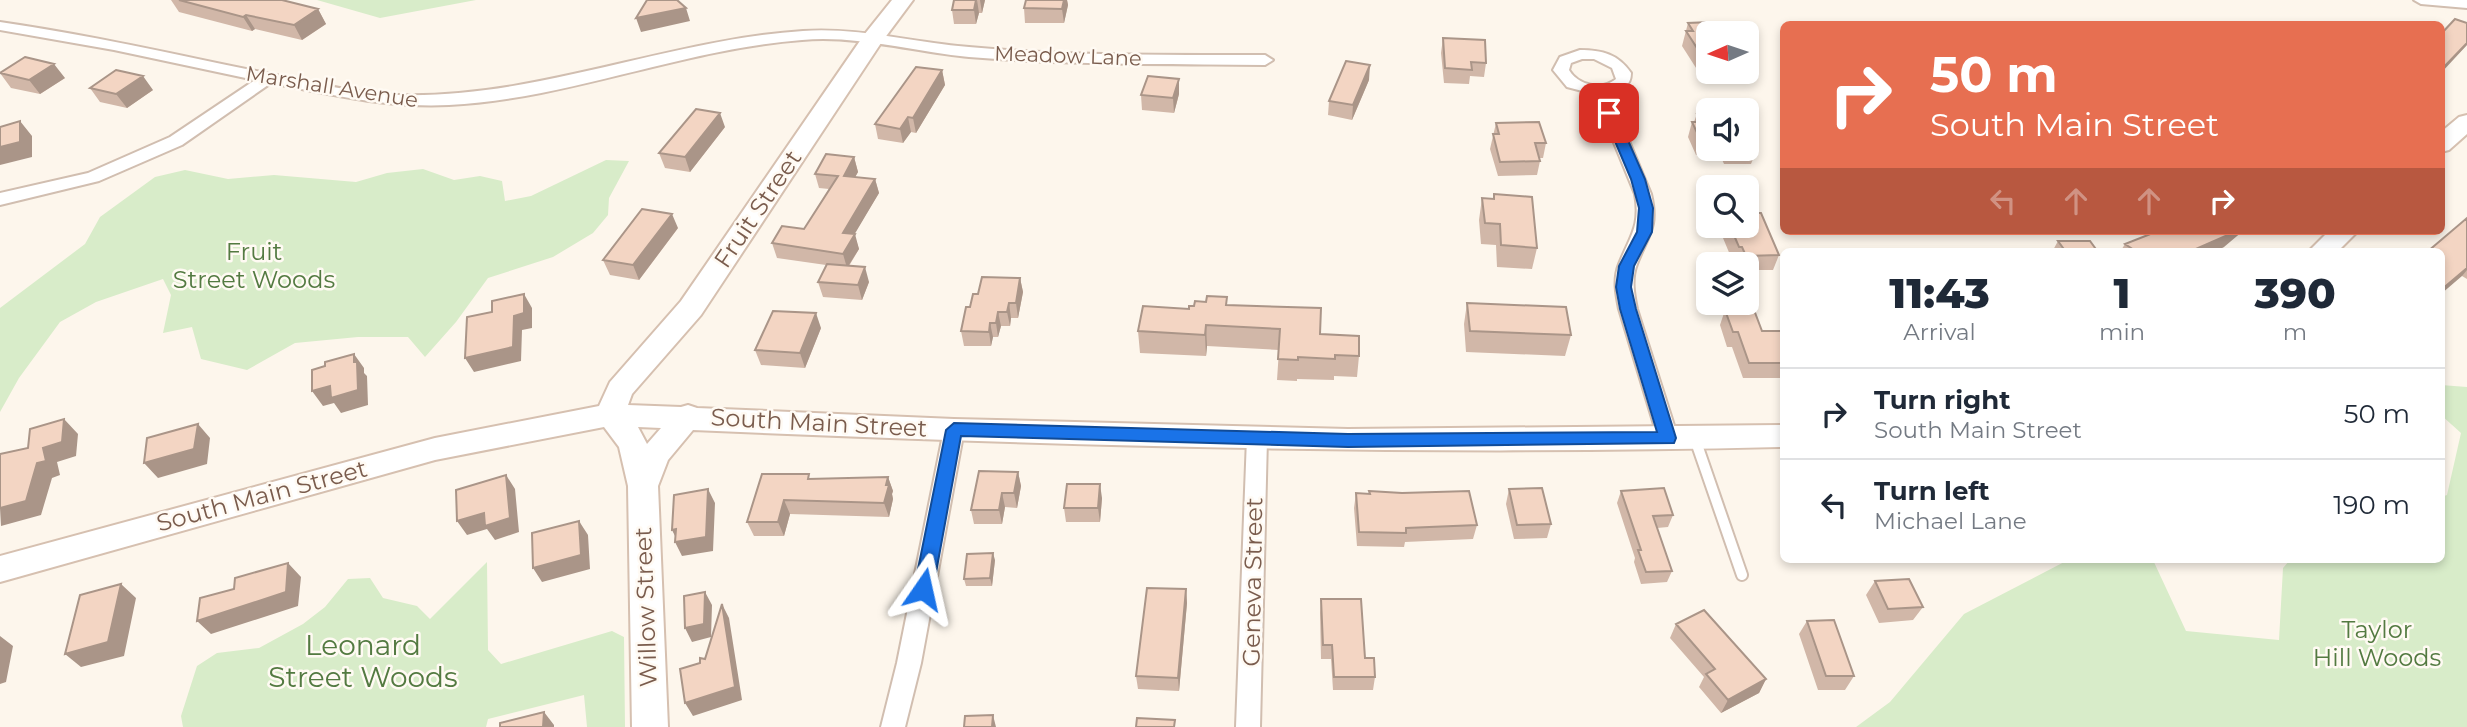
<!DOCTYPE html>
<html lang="en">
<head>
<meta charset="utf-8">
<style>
	body { margin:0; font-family:Montserrat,sans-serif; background:#f6f6f7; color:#1f2937; height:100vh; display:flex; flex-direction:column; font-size:26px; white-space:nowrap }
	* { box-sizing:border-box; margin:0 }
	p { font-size:23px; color:#747a83 }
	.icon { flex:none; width:38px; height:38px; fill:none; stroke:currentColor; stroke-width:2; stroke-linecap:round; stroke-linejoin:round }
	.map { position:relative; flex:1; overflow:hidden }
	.sheet { position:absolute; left:1780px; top:248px; width:665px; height:315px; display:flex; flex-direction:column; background:#fff; border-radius:10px; box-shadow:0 4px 10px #0003 }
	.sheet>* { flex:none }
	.top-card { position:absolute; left:1780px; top:21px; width:665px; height:214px; border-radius:10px; box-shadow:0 4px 10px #0003; background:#e76f51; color:#fff; overflow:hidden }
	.needle { width:46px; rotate:267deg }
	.fabs { position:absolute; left:1696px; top:21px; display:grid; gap:14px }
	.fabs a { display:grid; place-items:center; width:63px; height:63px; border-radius:10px; background:#fff; box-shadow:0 4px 10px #0003; font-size:35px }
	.pin { position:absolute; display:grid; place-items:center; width:60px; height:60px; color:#fff; margin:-30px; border-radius:14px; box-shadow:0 4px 10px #0006 }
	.me { position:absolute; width:77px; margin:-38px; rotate:11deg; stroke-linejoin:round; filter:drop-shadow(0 0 5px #0008) }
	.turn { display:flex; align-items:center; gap:24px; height:147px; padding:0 35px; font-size:32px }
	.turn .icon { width:91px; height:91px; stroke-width:2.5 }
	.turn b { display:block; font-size:49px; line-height:60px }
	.lanes { display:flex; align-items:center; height:66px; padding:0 35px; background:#0003; justify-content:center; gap:35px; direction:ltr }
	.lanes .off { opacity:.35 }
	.eta { display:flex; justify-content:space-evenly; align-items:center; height:119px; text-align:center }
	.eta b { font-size:42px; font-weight:800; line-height:49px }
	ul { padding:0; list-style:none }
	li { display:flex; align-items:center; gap:21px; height:91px; padding:0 35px; border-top:2px solid #e0e1e3 }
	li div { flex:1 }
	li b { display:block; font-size:26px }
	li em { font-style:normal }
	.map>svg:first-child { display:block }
	.green { fill:#d8ecc9 }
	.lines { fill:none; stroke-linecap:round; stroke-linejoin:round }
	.lane-casing { stroke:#d1beb0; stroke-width:14 }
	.street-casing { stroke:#d1beb0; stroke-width:4 }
	.secondary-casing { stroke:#d6c0b0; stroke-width:4 }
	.lane { stroke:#fff; stroke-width:10 }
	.street { fill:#fff; fill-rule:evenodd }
	.secondary { fill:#fff; fill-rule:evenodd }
	.wall { fill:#d1b7a8 }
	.shaded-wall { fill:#aa9588 }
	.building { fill:#f3d5c3; stroke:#aa9588; stroke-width:2 }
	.route { fill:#1a73e8; stroke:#114b97; stroke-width:2 }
	.labels { text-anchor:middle; stroke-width:5; stroke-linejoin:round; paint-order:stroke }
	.far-street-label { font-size:21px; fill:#7a5c4d; stroke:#fffaf3 }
	.street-label { font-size:24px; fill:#7a5c4d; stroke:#fffaf3 }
	.park-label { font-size:24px; fill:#537a41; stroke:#fffaf3 }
	.near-park-label { font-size:28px; fill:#537a41; stroke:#fffaf3 }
</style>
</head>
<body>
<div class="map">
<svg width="2467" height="727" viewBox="0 0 2467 727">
	<rect width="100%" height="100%" fill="#fdf6ec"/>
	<path class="green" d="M317 0H476L380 18Z
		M606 160 629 161 609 198 608 215 593 233 553 257 488 278 456 322 425 357 408 337H358L295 343 247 370 201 359 192 327 163 333 171 295 163 279 96 302 60 322 19 378 0 412V308L85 244 100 217 155 177 185 170 228 179 274 175 356 182 387 173 423 169 454 180 480 176 502 181 505 201 531 196Z
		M2441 385 2467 387V727H1856L1890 702 1964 614 2068 560H2153L2186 631 2279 640 2283 568 2290 560H2441V497L2447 495 2461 433 2441 415Z
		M487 562 488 650 501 664 612 631 624 637 625 727H587L584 695 488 719 486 727H183L181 716 197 666 217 653 259 648 303 624 325 607 348 579 370 578 383 598 417 606 430 619Z"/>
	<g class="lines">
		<defs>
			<path id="lane" d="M1695 439 1742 575"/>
			<path id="street" d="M2414 0H2467V8L2421 4Z
				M0 22C91 35 181 56 271 74 313 82 356 94 398 95 537 99 666 40 803 31 859 27 914 43 969 47 1068 56 1166 55 1265 55L1273 60 1265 65C1167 64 1068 65 969 57 914 52 858 35 802 40 682 49 569 99 449 105 388 108 331 95 271 83L182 145 99 181 0 205V193L88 173 170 137 255 80 114 50 0 30Z
				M1580 50C1602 50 1618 54 1631 73 1631 87 1621 90 1609 93L1651 194C1659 228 1648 235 1637 264 1631 279 1634 294 1637 309L1678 438 1675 444 1668 446 1661 444 1658 438 1619 309C1616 294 1613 279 1619 264 1630 236 1641 226 1635 194L1594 94 1567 87 1553 70 1560 57ZM1582 59H1594L1612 68 1616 79C1601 91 1578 85 1569 70L1571 63Z
				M954 422 961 425 964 430 921 663 905 727H881L897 663 944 430 947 425Z
				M1257 430 1264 432 1267 438 1260 727H1236L1247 438 1250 432Z"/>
			<path id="secondary" d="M892 0H913L881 43 701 315 632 394 628 405 681 407 688 405 697 408 954 419 1348 429 1783 425V447C1420 456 1057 446 693 430L668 460 658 486 668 727H632L628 486 619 447 604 427 435 460 0 582V556L435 438 599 406 610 382 681 301 864 35ZM638 427 661 428 647 444Z
				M2467 115V134L2449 150 2441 152V132L2459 117Z
				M2329 231H2358L2337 252H2308Z"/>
		</defs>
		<use href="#lane" class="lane-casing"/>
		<use href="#street" class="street-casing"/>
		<use href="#secondary" class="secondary-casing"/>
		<use href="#lane" class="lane"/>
		<use href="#street" class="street"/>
		<use href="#secondary" class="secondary"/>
	</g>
	<path class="wall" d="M171 0H282L318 9 326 24 302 40 255 29 252 31 179 12Z
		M954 0H985L982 13H979L976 24H954L952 10Z
		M1026 0H1067L1068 5 1064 23H1025L1024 8Z
		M1688 23 1708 33V72H1733L1730 81 1705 82 1682 46Z
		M1443 38 1486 63 1484 77 1470 76 1469 84 1444 83 1441 53Z
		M942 70 945 85 916 133 911 132 903 143 878 139 875 124Z
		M0 73 65 78 40 94 11 88Z
		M1369 80 1352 120 1328 115 1329 101Z
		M90 88 153 90 127 108 100 102Z
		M1179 94 1174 113 1142 110 1141 95Z
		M1697 114H1708V149H1757L1751 164H1724L1720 155H1696L1688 137 1692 122H1694Z
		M1496 123 1546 143 1543 158H1539L1540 161 1537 175 1498 176 1490 149Z
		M725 127 690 172 665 168 659 153Z
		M854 157 858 172 855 177 875 179 879 193 854 234 859 249 849 266 869 282 862 300 823 297 818 282 826 265 777 258 772 243 804 229 829 189 819 188 815 174Z
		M1494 194 1537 248 1532 269 1497 267 1496 245 1481 244 1479 220 1482 198 1493 199Z
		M2467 218V279L2462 276Z
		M1718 226H1746L1779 255 1773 270H1746V264H1738L1737 262H1733Z
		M678 228 639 280 610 275 603 260Z
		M2058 241 2098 252H2052Z
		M2125 244 2224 247 2213 252H2120Z
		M1020 278 1023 292 1018 318H1011L1010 326H1001L998 337H993L991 346H964L961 331 970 307 978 294Z
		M1206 302 1227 305 1320 334 1359 356 1357 377 1334 376V380L1297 379V381L1277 380 1279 350 1207 346 1206 356 1140 353 1138 331 1194 306Z
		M1467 303 1571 335 1565 356 1466 352 1464 324Z
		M1725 310 1762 331H1783V370L1780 378H1743L1732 347H1727L1720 325Z
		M821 328 805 368 761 365 755 350Z
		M1018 472 1021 486 1017 508 1005 507 1002 524H974L971 510Z
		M888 477 893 491 892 494 893 499 889 517 790 514 784 536H754L747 522 811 479Z
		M1509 489 1551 524 1547 538 1514 539 1506 504Z
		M1621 491 1673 515 1668 527 1657 528 1672 571 1667 582 1641 584 1634 562 1635 558 1617 503Z
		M1356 493 1477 525 1473 539 1405 542 1404 547 1357 546 1354 508Z
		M1102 498 1100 522H1066L1064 508Z
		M995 560 992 586H966L964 579Z
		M1875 581 1923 607 1913 620 1879 623 1866 595Z
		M1186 589 1187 603 1179 691 1138 689 1136 676Z
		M1321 599 1365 658 1375 677 1373 690H1333L1331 659H1321L1320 613Z
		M1807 621 1854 676 1845 690H1818L1799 634Z
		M1676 624 1766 679 1759 693 1721 713 1699 687 1704 677 1670 638Z"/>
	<path class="shaded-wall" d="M977 0 979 13 976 24 974 10Z
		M980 0H985L982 13Z
		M1064 0H1067L1068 5 1064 23 1062 9Z
		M686 8 690 21 641 32 636 18Z
		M318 9 326 24 302 40 294 25Z
		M246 15 255 29 252 31 243 17Z
		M2467 43V45L2441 73V70Z
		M54 64 65 78 40 94 29 80Z
		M1370 65 1369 80 1352 120 1353 105Z
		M942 70 945 85 916 133 913 118Z
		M143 76 153 90 127 108 116 94Z
		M1179 79V94L1174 113 1173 98Z
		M720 113 725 127 690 172 685 157Z
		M908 117 911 132 903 143 900 129Z
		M20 121 32 136V157L0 165V147Z
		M854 157 858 172 848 190 844 176Z
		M875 179 879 193 847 247 843 233Z
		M672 214 678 228 639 280 633 265Z
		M2237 231H2243L2224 247 2213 252H2190Z
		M855 234 859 249 847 268 843 254Z
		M865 267 869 282 862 300 858 285Z
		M2467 268V270L2462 276 2441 294V290Z
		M1020 278 1023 292 1018 318 1016 303Z
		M524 294 532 308V328L522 330 521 361 474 372 465 358 514 316Z
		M1009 303 1011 318 1010 326 1007 312Z
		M998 312 1001 326 998 337 996 323Z
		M816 313 821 328 805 368 800 353Z
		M990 323 993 337 991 346 989 332Z
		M1206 325 1207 346 1206 356 1205 335Z
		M354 354 364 368V373L367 376 368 405 341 413 334 403 323 406 312 391 354 362Z
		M64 419 78 434 76 456 57 462 60 475 52 478 41 515 1 526 0 508 37 463 43 448Z
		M198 424 210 438 207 464 158 478 144 463Z
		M1018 472 1021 486 1017 508 1014 493Z
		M506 475 515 489 519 532 495 540 487 529 467 535 457 521Z
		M888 477 893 491 892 494 893 499 889 517 884 503Z
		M1100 484 1102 498 1100 522 1098 508Z
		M708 489 715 503 713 551 682 556 675 542H678L672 530Z
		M1002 493 1005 507 1002 524 999 510Z
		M784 500 790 514 784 536 778 522Z
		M579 521 588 535 590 569 542 582 533 568Z
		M993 553 995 560 992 586 990 578Z
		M288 563 301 577 298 606 211 634 197 621Z
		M121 584 136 598 124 656 81 667 65 654Z
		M1186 589 1187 603 1179 691 1178 678Z
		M705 592 712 605 711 637 692 642 685 628Z
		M722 604 729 618 742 700 693 716 685 703 735 687Z
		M0 636 13 646 6 682 0 684Z
		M1766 679 1759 693 1721 713 1728 700Z
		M544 712 554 725V727H543Z
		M993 715 996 727H992Z"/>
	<path class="building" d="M179 0H282L318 9 294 25 246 15 243 17Z
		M647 0H677L686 8 636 18Z
		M954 0H976L974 10H952Z
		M1026 0H1064L1062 9 1024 8Z
		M2455 19 2467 23V43L2441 70V34Z
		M1711 22 1717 33H1708V65L1686 31H1693L1688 23Z
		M1443 38 1485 40 1486 63 1471 62 1472 70 1445 68Z
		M25 57 54 64 29 80 0 73Z
		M1346 61 1370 65 1353 105 1329 101Z
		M916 67 942 70 913 118 908 117 900 129 875 124Z
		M116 70 143 76 116 94 90 88Z
		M1148 76 1179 79 1173 98 1141 95Z
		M696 109 720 113 685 157 659 153Z
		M1697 114H1708V141H1701L1692 122H1700Z
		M20 121V142L0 147V127Z
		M1539 122 1546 143H1535L1540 161 1500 162 1493 134H1499L1496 123Z
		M1746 129 1757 149 1729 150V149H1746Z
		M826 154 854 157 844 176 875 179 843 233 855 234 843 254 772 243 782 226 804 229 838 176 815 174Z
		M1494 194 1532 197 1537 248 1501 245 1500 224 1485 223 1482 198 1494 199Z
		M642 209 672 214 633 265 603 260Z
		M1746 211 1748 213H1761L1779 255 1746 256 1742 247H1739L1730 226H1746Z
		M2467 218V268L2441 290V252H2427Z
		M2158 231H2237L2191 251 2192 252H2137L2125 244Z
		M2058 241H2090L2098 252H2066Z
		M827 264 865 267 858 285 818 282Z
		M982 277 1020 278 1016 303H1009L1007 312H998L996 323H990L989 332 961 331 966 307H970L973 294H978Z
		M524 294V313L514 316 513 347 465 358 467 317 492 312V301Z
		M1207 296 1227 297 1226 305 1321 308 1320 334 1359 336V356L1335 355V359L1298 357V360L1278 359 1280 329 1206 325 1205 335 1138 331 1143 306 1189 309V306H1194L1195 301 1206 302Z
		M1467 303 1566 307 1571 335 1470 331Z
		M1725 310H1754L1762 331H1783V351H1782L1783 355V363H1749L1738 332H1733Z
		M773 311 816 313 800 353 755 350Z
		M354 354V362H357L358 390 331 398 330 386 312 391V370L325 366V362Z
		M64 419 62 442 43 448 46 461 37 463 26 501 0 508V454L28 448 30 429Z
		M198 424 194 449 144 463 147 438Z
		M979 471 1018 472 1014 493H1002L999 510H971Z
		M762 474H809L808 479 888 477 886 485H889L884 503 784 500 778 522H747Z
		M506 475 510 518 485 526 484 513 457 521 456 490Z
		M1067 484H1100L1098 508H1064Z
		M1542 488 1551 524 1517 525 1509 489Z
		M1664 488 1673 515 1653 516 1672 571 1646 572 1638 550H1641L1621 491Z
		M708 489 706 537 675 542 676 529 672 530 674 495Z
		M1369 491 1402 493 1469 491 1477 525 1406 528V533L1359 532 1356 493 1370 494Z
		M579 521 581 555 533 568 532 533Z
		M993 553 990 578 964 579 967 554Z
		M288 563 286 592 197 621 200 598 234 589 235 578Z
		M1909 579 1923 607 1888 609 1875 581Z
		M121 584 108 642 65 654 80 595Z
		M1147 588 1186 589 1178 678 1136 676Z
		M705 592 704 624 685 628 684 596Z
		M1321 599H1361L1365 658H1374L1375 677H1334L1332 645H1323Z
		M722 604 735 687 685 703 680 669 700 663V658L705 659Z
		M1704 610 1766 679 1728 700 1706 674 1715 669 1676 624Z
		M1834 620 1854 676H1826L1807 621Z
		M544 712 543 727H500V723Z
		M993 715 992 727H964L965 716Z
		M1137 718 1175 720 1174 727H1136Z"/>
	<path class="route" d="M1609 109 1616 113 1645 179 1653 208 1652 232 1634 266 1631 287 1636 309 1676 438 1674 443 1348 447 961 436 933 589 930 595 923 597 917 595 914 589 946 430 954 423 1348 434 1657 432 1620 309 1616 287 1619 266 1637 232 1639 208 1631 179 1603 113Z"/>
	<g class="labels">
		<g class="far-street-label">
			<text transform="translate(1068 56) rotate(2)" y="7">Meadow Lane</text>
			<text transform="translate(332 87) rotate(9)" y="7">Marshall Avenue</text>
		</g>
		<g class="street-label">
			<text transform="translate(758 209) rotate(-56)" y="8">Fruit Street</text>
			<text transform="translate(819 423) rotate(3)" y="8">South Main Street</text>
			<text transform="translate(262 496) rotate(-15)" y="8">South Main Street</text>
			<text transform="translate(1253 582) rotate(-89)" y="8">Geneva Street</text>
			<text transform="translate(646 607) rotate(-92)" y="8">Willow Street</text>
		</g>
		<g class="park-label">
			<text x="254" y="260">Fruit<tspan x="254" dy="28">Street Woods</tspan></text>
			<text x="2377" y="638">Taylor<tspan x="2377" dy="28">Hill Woods</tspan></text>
		</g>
		<g class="near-park-label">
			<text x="363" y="655">Leonard<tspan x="363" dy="32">Street Woods</tspan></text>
		</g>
	</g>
</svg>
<div class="fabs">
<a><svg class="needle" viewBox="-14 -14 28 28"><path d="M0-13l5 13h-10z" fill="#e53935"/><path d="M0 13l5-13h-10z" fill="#747a83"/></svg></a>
<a><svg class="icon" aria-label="sound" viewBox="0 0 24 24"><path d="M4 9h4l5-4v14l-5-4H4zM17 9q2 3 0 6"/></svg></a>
<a><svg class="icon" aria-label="search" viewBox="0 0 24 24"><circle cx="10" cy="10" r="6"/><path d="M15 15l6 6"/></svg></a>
<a><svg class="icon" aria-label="layers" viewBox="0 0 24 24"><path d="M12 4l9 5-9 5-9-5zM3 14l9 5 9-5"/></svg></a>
</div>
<div class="pin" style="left:1609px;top:113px;background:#d93025"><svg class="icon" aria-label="arrive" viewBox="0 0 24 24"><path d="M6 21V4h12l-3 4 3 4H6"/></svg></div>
<svg class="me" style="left:923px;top:589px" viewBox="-20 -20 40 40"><path d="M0-17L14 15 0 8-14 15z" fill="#1a73e8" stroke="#fff" stroke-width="4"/></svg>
<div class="top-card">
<div class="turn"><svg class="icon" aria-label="right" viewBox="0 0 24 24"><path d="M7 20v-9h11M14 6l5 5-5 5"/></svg><div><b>50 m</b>South Main Street</div></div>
<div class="lanes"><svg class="icon off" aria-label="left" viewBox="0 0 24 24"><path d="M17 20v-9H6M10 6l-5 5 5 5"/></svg><svg class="icon off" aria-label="ahead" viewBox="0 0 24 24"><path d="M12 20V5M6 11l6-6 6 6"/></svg><svg class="icon off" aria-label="ahead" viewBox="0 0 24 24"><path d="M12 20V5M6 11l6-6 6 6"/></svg><svg class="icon" aria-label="right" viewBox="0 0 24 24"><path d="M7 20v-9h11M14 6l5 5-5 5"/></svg></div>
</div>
<section class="sheet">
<div class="eta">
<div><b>11:43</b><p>Arrival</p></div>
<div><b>1</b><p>min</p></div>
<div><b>390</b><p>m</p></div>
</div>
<ul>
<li><svg class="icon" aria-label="right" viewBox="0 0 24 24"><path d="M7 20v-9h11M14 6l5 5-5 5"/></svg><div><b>Turn right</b><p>South Main Street</p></div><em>50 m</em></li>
<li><svg class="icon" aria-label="left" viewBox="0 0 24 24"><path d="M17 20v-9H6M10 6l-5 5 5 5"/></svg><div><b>Turn left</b><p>Michael Lane</p></div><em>190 m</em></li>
</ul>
</section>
</div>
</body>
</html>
